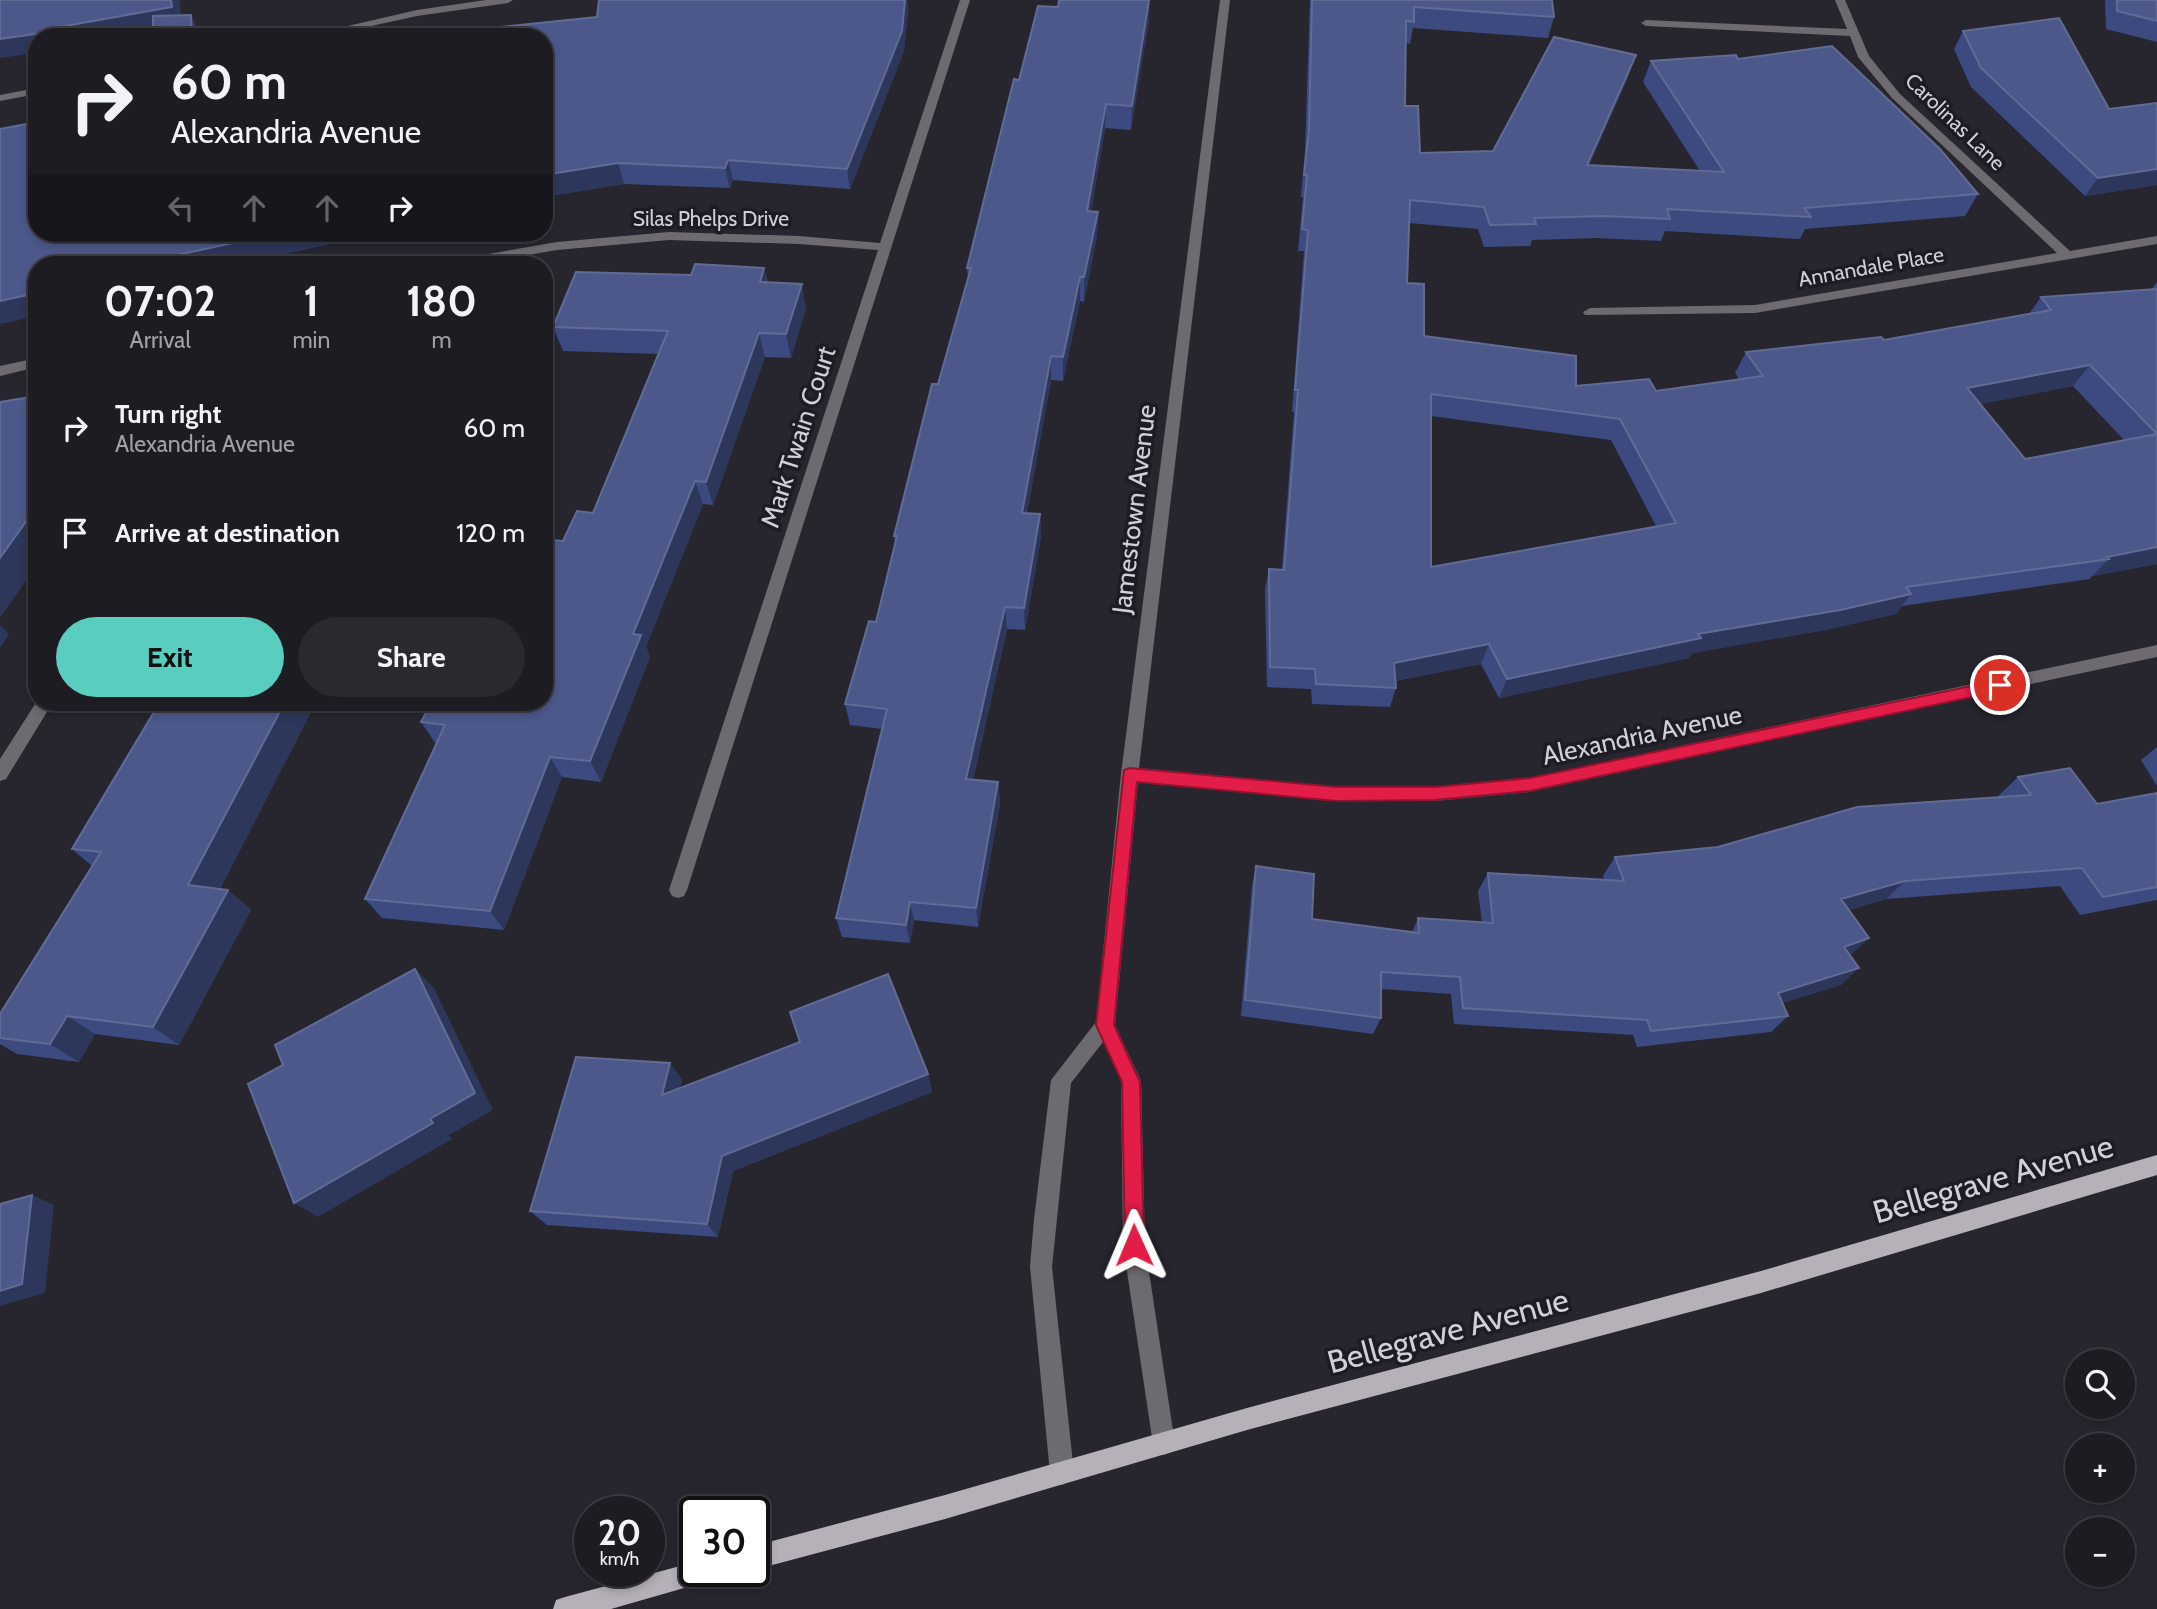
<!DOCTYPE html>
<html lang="en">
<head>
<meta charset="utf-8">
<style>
	body { margin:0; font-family:Cabin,sans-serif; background:#2a2930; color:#f1f3f6; height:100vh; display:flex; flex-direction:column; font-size:26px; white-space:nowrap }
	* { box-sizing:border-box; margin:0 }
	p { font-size:23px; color:#a0a1a6 }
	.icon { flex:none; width:38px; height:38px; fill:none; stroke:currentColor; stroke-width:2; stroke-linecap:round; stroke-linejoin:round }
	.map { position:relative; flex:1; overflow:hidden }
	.side { position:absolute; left:28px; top:256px; width:525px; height:455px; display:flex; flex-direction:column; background:#1d1c23; border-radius:28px; box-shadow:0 4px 10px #0003,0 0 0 2px #3b3a41 }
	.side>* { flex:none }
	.top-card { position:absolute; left:28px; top:28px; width:525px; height:214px; border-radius:28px; box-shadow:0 4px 10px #0003,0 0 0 2px #3b3a41; background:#1d1c23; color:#f1f3f6; overflow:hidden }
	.buttons { position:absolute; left:2065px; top:1349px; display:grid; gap:14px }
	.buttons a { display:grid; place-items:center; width:70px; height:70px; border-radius:50%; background:#1d1c23; box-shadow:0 4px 10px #0003,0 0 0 2px #3b3a41; font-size:35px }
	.speed { position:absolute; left:574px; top:1496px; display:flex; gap:14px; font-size:35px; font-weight:700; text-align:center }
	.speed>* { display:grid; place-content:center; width:91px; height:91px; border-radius:50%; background:#1d1c23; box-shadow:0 4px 10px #0003,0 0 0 2px #3b3a41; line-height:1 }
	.speed small { font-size:18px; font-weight:400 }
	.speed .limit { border:4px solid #111; border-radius:10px; background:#fff; color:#111 }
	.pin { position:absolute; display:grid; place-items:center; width:60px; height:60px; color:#fff; margin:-30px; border:4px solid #fff; border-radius:50%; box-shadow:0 2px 7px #0007 }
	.me { position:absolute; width:77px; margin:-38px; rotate:359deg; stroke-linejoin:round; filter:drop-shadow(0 0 5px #0008) }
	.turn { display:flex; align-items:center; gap:24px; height:147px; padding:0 28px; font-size:32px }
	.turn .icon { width:91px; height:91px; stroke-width:2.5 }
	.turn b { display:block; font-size:49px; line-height:60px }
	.lanes { display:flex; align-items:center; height:66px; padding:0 28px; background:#0003; justify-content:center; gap:35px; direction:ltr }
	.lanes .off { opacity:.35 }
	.eta { display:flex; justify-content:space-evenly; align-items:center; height:119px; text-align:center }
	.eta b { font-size:42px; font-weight:700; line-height:49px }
	.action { display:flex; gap:14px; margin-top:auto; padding:14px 28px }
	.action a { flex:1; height:80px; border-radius:42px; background:#59cebf; color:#111; font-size:28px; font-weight:700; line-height:80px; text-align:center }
	.action a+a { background:#2a2930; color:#f1f3f6 }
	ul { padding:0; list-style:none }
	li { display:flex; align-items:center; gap:21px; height:105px; padding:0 28px }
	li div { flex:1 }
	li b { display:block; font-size:26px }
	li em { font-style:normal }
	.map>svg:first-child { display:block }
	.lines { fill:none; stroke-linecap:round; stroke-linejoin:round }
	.minor { fill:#6e6b70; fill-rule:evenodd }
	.major { fill:#b6b0b9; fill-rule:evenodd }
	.wall { fill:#3c4a80; fill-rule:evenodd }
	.shaded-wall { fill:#2d365b }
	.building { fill:#4c5889; stroke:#616b95; stroke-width:2; fill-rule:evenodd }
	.route { fill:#e11d48; stroke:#92132f; stroke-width:2 }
	.labels { text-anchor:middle; stroke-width:7; stroke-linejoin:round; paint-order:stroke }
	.far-street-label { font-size:21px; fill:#d1d0d6; stroke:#1d1c25 }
	.street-label { font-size:26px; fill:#d1d0d6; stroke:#1d1c25 }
	.near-street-label { font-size:32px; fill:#d1d0d6; stroke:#1d1c25 }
</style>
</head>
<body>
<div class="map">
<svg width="2157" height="1609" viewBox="0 0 2157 1609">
	<rect width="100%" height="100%" fill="#27262f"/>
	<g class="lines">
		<path class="minor" d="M486 0H513L508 3 417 16 321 37H300L417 10Z
			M960 0H970L687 890 684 896 678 898 672 896 669 890 878 250 799 244 669 240 557 250 475 264H448L454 260 557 242 669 232 799 236 880 243Z
			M1220 0H1230L1139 768 1337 787H1435L1529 778 2157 645V657L1529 792 1435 801H1337L1138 782 1115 1025 1141 1081 1145 1245 1175 1444 1172 1452 1164 1455 1156 1452 1153 1444 1123 1245 1121 1081 1103 1042 1071 1083 1052 1267 1074 1473 1070 1481 1062 1485 1054 1481 1050 1473 1030 1267 1034 1219 1051 1080 1096 1022 1121 774Z
			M1835 0H1845L1869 56 1900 94 2070 251 2157 236V244L1755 313 1585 315 1583 312 1590 308 1755 305 2057 253 1892 98 1858 57 1850 36 1646 26 1641 23 1646 20 1847 29Z
			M37 88V94L0 101V95Z
			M37 358V367L0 376V366Z
			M37 701 53 702 6 779 0 781V759Z"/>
		<path class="major" d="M2157 1155V1175L1761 1293 1247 1430 945 1519 754 1570V1546L945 1495 1247 1408 1761 1271Z
			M695 1562V1572H716L712 1580 611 1609H553L556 1600 565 1597Z"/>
	</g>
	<path class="wall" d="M599 0H907L908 11 904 51 850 189 733 180 730 188 624 184 544 197V37L597 17Z
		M1310 0H1552L1554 17 1548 38 1413 28 1410 44 1406 43 1405 106 1420 153 1493 151 1628 77 1589 165 1700 171 1643 82 1651 61 1738 59 1978 194 1965 216 1805 229 1800 239 1665 231 1661 241 1597 238 1532 240 1530 246 1484 247 1478 229 1409 223 1407 283 1424 336 1576 386 1656 391 1739 379 1735 373 1746 352 1884 340 2029 314 2041 297 2151 290 2157 282V564L2092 576 2090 579 1902 606 1896 614 1825 630 1692 653 1689 658 1499 698 1481 664 1395 681 1396 688 1390 707 1312 704 1311 689 1267 687 1265 589 1269 569H1282L1294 412H1292L1304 251H1298L1303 197H1301L1305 150ZM2073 386 2124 440 2025 459 1980 404ZM1431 416 1611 440 1656 526 1431 567Z
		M2105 0H2157V42L2106 29Z
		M1149 20 1131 130 1105 128 1091 212H1098L1097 236 1084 302 1080 301 1063 381 1051 380 1027 513 1040 514 1041 537 1025 630 1007 629 973 780 998 782 1000 803 978 927 914 920 910 943 842 937 836 918 882 729 850 725 845 704 876 622 895 544 894 536 968 280 967 268 1019 80Z
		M1963 31 2109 109 2157 103V185L2085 196 1971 87 1954 49Z
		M764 268 768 282 806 308 791 358 765 357 713 505 703 504 646 647 650 657 601 782 562 777 504 930 382 918 365 899 436 744 421 722 593 513 658 354 563 351 553 327 691 275Z
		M160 702H323L321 705 315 704 220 889 228 890 251 910 179 1045 95 1034 79 1062 17 1054 0 1044V1014L92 866 72 849Z
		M2157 747V786L2141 760Z
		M2018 777 2097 804 2157 793V900L2080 915 2060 886 1886 899 1849 910 1850 956 1841 985 1782 1003 1788 1016 1771 1032 1637 1047 1633 1035 1454 1024 1451 994 1381 989V1018L1373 1034 1241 1016 1252 885 1256 866 1312 919 1412 932 1418 918 1482 922 1478 891 1488 873 1605 880 1603 876 1615 857 1718 847 1998 797V796Z
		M670 1063 682 1080 680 1088 928 1074 932 1092 733 1171 718 1237 547 1225 530 1211Z"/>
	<path class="shaded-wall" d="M171 0H180L181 24 113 37H37V53L0 58V39L43 30Z
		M905 0H907L908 11 904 51 850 189 847 169Z
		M1150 0 1149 20 1131 130 1132 106Z
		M191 15 202 37H192Z
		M1636 55 1628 77 1580 187 1587 165Z
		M1106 104 1105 128 1087 235V211Z
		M728 160 733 180 730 188 725 168Z
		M618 163 624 184 544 197V175Z
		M2157 169V185L2085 196 2098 178Z
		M1098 212 1097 236 1084 302V277Z
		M279 233H328L331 244 240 264H145V262Z
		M764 268 770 292 760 282Z
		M1080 277V301L1063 381V357Z
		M802 284 806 308 791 358 786 334Z
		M37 293V316L0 324V301Z
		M759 333 765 357 713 505 706 482Z
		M1051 356V380L1023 536 1022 513Z
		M2090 365 2073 386 1952 410 1967 388Z
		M695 481 703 504 646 647 650 657 601 782 590 761 633 634Z
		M37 506V565L0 618V558Z
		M1040 514 1041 537 1025 630 1024 608Z
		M2157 547V564L2092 576 2109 559 2107 557Z
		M1911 594 1896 614 1825 630 1692 653 1689 658 1499 698 1507 679 1698 634Z
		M1005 607 1007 629 968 800 966 779Z
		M0 625 9 634 0 648Z
		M1489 644 1481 664 1388 682 1394 663Z
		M285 702H313L315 704 211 906 188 885Z
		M550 757 562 777 504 930 490 911Z
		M998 782 1000 803 978 927 976 908Z
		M1905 881 1886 899 1824 917 1841 899Z
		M228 890 251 910 179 1045 153 1027Z
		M910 902 914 920 910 943 906 925Z
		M1869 938 1850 956 1844 947Z
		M1859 968 1841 985 1761 1009 1778 993Z
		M415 969 434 988 493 1110 449 1135 452 1139 318 1217 294 1203 430 1119Z
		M67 1016 95 1034 79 1062 50 1044Z
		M670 1063 682 1080 674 1111 662 1095Z
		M928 1074 932 1092 733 1171 718 1237 707 1224 722 1156Z
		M32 1195 54 1205 45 1293 0 1306V1291Z"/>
	<path class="building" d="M0 0H171L172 7 43 30 42 33 0 39Z
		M599 0H905L902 31 847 169 728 160 725 168 618 163 544 175V37H449L473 34V30L597 17Z
		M1059 0H1149L1132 106 1106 104 1087 211 1098 212 1084 277H1080L1063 357 1051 356 1022 513 1040 514 1024 608 1005 607 966 779 998 782 976 908 910 902 906 925 836 918 887 709 845 704 869 621 876 622 897 536H894L932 384H938L971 268H967L1014 79 1019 80 1038 6 1058 7Z
		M1312 0H1552L1554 17 1414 7V22L1406 21 1405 106H1418L1420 153 1493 151 1554 37 1636 55 1587 165 1724 172 1651 61 1736 55 1738 59 1832 46 1940 149 1978 194 1804 208 1811 217 1667 209 1670 219 1605 216 1534 218 1536 224 1490 225 1484 207 1410 200 1407 283 1424 284V336L1576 356V386L1649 379 1656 391 1763 376 1746 352 1881 337 1884 340 2051 310 2041 297 2157 289V547L2107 557 2109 559 1906 587 1911 594 1840 610 1698 634 1701 638 1507 679 1489 644 1394 663 1396 688 1316 684 1315 669 1270 667 1269 569 1284 570 1298 390H1295L1308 230 1302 229 1307 175H1304L1309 129ZM2090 365 2157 434 2025 459 1967 388ZM1431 394 1620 419 1676 523 1431 567Z
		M2117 0H2157V21L2117 11Z
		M191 15 192 37H153V16Z
		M2059 18 2109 109 2157 103V169L2098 178 1981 68 1963 31Z
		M37 122V233H279L145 262V264H37V293L0 301V129Z
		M695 264 764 268 760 282 802 284 786 334 759 333 706 482 695 481 633 634 641 635 590 761 550 757 490 911 365 899 445 725 421 722 432 702H544V539L563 541 577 511 593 513 668 331 553 327 576 272 691 275Z
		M37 396V506L0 558V402Z
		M160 702H285L188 885 228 890 153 1027 67 1016 50 1044 0 1038V1014L101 852 72 849Z
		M2070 768 2097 804 2157 793V887L2103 897 2082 868 1905 881 1841 899 1869 938 1844 947 1859 968 1778 993 1788 1016 1651 1031 1647 1020 1463 1008 1460 977 1381 972V1018L1245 1000 1256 866 1314 874 1312 919 1419 933 1418 918 1493 923 1488 873 1624 881 1615 857 1718 847 1857 807 2031 795 2018 777Z
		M415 969 475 1093 430 1119 433 1123 294 1203 248 1084 283 1065 275 1045Z
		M888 974 928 1074 722 1156 707 1224 530 1211 576 1057 670 1063 662 1095 800 1042 790 1012Z
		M32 1195 22 1284 0 1291V1204Z"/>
	<path class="route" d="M2000 680 2007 685 2000 691 1530 791 1435 800 1337 801 1137 782 1114 1025 1140 1082 1144 1245 1141 1252 1134 1255 1127 1252 1125 1245 1122 1082 1096 1025 1124 770 1130 768 1337 787H1435L1530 778Z"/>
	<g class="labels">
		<g class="far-street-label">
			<text transform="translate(1955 122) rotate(44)" y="7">Carolinas Lane</text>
			<text x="711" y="226">Silas Phelps Drive</text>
			<text transform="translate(1871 267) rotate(-10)" y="7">Annandale Place</text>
		</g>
		<g class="street-label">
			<text transform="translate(798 437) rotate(-72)" y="9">Mark Twain Court</text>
			<text transform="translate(1134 509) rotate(-83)" y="9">Jamestown Avenue</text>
			<text transform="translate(1642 735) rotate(-12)" y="9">Alexandria Avenue</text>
		</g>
		<g class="near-street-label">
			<text transform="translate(1993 1179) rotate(-16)" y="11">Bellegrave Avenue</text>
			<text transform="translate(1448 1331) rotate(-15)" y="11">Bellegrave Avenue</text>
		</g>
	</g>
</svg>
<div class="buttons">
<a><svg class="icon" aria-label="search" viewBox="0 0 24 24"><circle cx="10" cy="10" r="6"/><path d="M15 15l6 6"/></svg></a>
<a>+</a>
<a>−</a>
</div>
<div class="speed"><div>20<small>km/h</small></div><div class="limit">30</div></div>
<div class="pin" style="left:2000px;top:685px;background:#d93025"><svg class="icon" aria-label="arrive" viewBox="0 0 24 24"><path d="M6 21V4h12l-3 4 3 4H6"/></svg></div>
<svg class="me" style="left:1134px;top:1245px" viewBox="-20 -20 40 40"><path d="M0-17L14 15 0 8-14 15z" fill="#e11d48" stroke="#fff" stroke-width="4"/></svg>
<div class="top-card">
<div class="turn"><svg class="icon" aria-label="right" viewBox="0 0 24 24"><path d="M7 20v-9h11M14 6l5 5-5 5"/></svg><div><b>60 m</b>Alexandria Avenue</div></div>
<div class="lanes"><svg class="icon off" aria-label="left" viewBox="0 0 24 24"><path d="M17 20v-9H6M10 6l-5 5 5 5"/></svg><svg class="icon off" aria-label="ahead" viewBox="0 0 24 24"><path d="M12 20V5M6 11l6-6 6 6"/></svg><svg class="icon off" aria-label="ahead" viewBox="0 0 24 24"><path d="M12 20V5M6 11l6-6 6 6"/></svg><svg class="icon" aria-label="right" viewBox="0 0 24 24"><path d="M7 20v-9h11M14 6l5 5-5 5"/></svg></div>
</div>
<section class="side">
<div class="eta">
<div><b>07:02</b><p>Arrival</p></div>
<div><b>1</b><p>min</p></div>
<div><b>180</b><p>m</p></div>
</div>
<ul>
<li><svg class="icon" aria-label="right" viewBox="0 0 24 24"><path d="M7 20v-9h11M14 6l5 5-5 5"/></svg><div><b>Turn right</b><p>Alexandria Avenue</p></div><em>60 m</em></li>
<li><svg class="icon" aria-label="arrive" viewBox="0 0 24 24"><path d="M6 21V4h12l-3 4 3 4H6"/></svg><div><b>Arrive at destination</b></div><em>120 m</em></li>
</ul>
<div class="action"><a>Exit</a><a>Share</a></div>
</section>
</div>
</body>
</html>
